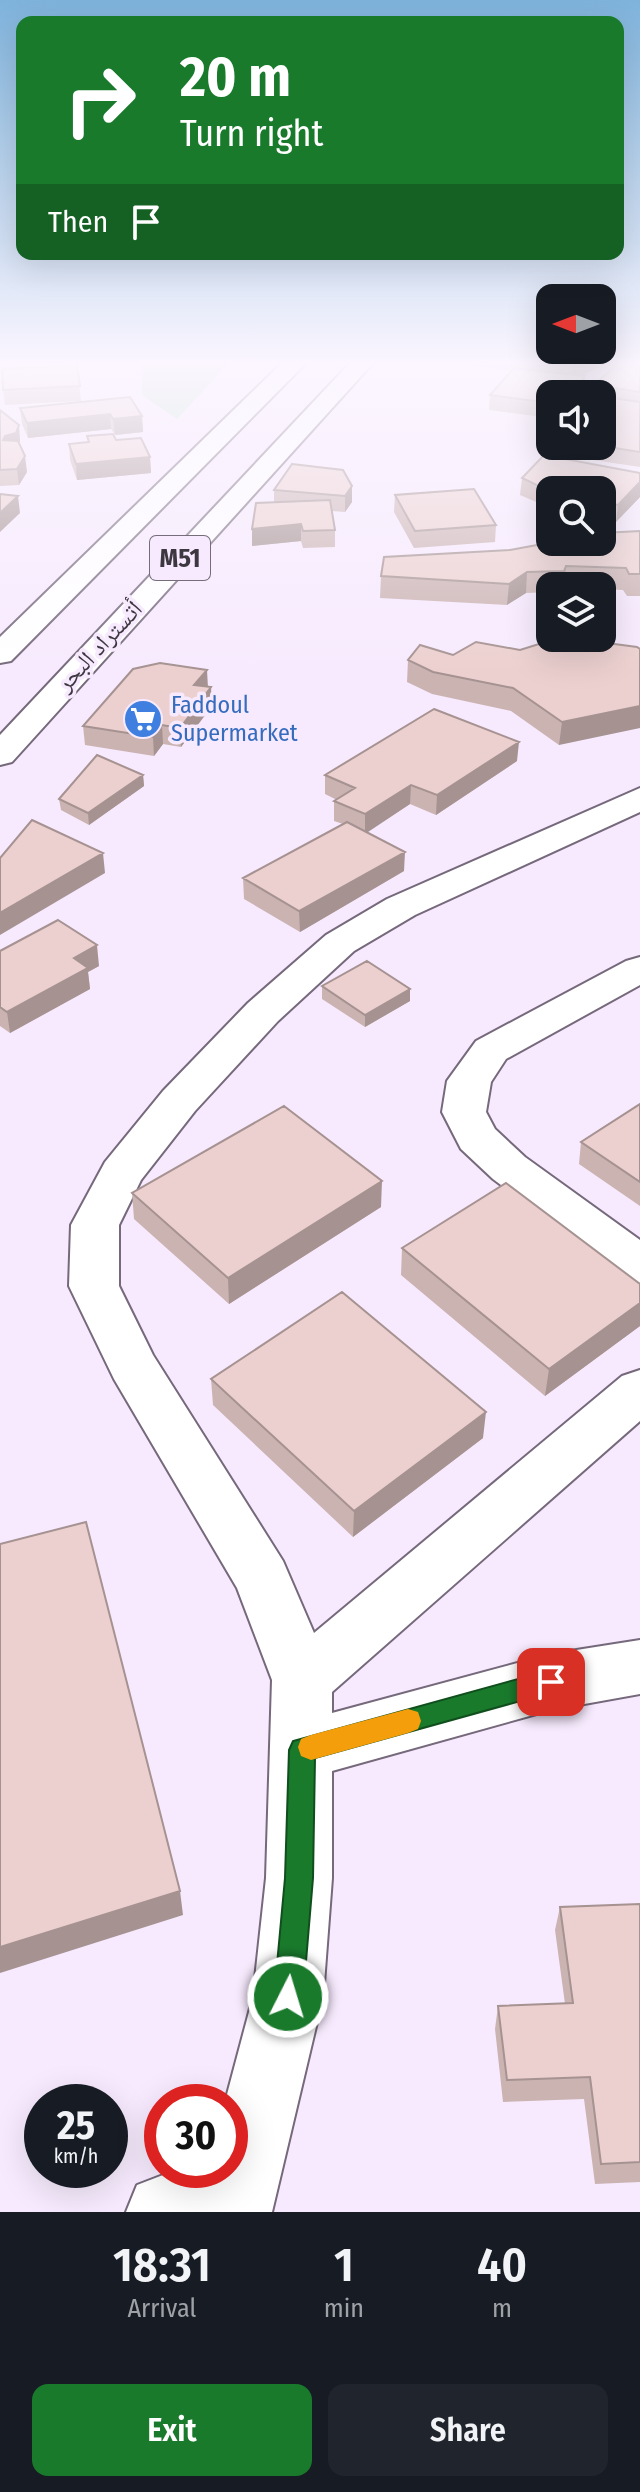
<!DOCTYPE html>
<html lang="en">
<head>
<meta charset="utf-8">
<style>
	body { margin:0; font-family:"Fira Sans Condensed","Noto Naskh Arabic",sans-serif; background:#20242c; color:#f1f3f6; height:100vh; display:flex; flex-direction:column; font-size:30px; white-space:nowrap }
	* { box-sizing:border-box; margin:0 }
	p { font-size:26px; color:#9ea1a6 }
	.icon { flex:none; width:44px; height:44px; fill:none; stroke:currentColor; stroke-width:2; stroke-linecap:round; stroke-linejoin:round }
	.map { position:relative; height:2212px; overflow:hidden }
	.drawer { display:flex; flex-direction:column; background:#171b24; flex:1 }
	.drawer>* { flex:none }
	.guide { position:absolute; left:16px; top:16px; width:608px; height:244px; border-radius:16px; box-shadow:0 8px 32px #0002; background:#197a2c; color:#fff; overflow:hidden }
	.needle { width:52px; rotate:270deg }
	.controls { position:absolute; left:536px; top:284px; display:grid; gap:16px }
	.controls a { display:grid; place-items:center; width:80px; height:80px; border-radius:16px; background:#171b24; box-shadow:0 8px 32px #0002; font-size:40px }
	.speed { position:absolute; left:24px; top:2084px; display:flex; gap:16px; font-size:40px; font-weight:700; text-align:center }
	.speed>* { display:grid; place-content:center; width:104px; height:104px; border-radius:50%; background:#171b24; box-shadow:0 8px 32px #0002; line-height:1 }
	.speed small { font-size:20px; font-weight:400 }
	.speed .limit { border:12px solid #d22; background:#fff; color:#111 }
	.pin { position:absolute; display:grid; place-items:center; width:68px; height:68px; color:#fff; margin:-34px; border-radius:16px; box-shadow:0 4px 12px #0006 }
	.me { position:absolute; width:88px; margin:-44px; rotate:5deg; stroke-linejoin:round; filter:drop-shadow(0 0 6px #0008) }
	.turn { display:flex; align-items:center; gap:28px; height:168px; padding:0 32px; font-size:36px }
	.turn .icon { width:104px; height:104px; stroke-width:2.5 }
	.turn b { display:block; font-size:56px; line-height:68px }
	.then { display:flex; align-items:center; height:76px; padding:0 32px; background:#0003; gap:16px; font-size:30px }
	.eta { display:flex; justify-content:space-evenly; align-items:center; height:136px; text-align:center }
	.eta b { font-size:48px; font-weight:600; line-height:56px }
	.primary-button { display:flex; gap:16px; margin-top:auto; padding:16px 32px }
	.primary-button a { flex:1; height:92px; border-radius:16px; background:#197a2c; color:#fff; font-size:32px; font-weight:600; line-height:92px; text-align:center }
	.primary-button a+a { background:#20242c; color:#f1f3f6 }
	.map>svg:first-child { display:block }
	.green { fill:#bfe3c7 }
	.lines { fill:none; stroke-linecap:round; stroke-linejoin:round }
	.minor-casing { stroke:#75697b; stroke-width:4 }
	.motorway-casing { stroke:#75697b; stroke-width:4 }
	.minor { fill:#fff; fill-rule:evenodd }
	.motorway { fill:#fff; fill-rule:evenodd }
	.wall { fill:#cbb3b2 }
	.shaded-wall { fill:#a59291 }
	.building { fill:#ecd0cf; stroke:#a59291; stroke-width:2 }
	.route { fill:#197a2c; stroke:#104f1d; stroke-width:2 }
	.slow { fill:#f59e0b }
	.labels { text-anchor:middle; stroke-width:7; stroke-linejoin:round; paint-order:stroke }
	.far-street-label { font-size:24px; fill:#3d3840; stroke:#f7eafe }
	.far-shop-label { font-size:24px; fill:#366cbe; stroke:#f7eafe; text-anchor:start }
	.shield { fill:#f7eafe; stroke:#756d79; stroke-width:2 }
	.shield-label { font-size:26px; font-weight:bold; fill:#3d3840 }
</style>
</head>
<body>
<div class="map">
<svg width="640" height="2212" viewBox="0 0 640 2212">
	<rect width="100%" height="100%" fill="#f7eafe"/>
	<path class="green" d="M142 363H229L177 419 142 395Z"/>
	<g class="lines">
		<defs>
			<path id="minor" d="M640 788V812L415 915 354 951 278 1021 195 1111 141 1180 119 1225V1286L153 1355 283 1561 314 1633 622 1376 640 1370V1421L332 1692V1713L551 1654 640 1640V1694L551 1710 332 1771V1878L323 1997 272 2212H126L137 2185 176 2170H230V2102H225L253 1997 266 1878 272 1680 237 1588 114 1379 69 1286 71 1225 105 1162 163 1091 248 1003 326 935 387 899Z
				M640 957V985L506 1059 491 1082 486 1112 495 1129 525 1157 640 1240V1283L623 1277 493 1179 461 1149 442 1112 447 1081 476 1041 626 961Z"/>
			<path id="motorway" d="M282 363H306L11 661 0 663V637Z
				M350 363H373L12 762 0 765V735Z"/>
		</defs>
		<use href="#minor" class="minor-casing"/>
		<use href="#motorway" class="motorway-casing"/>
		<use href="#minor" class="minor"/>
		<use href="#motorway" class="motorway"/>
	</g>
	<path class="wall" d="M461 363H607L581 376H585L583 392 550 394V418L489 410 490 395 511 371Z
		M640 363V467L566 456 567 446H602V394H593L594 385Z
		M77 365 81 401 5 405 3 390Z
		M20 408 142 416 143 432 115 435 111 429 28 438 22 424Z
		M0 410 20 440 19 444 27 472 19 485 0 486Z
		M87 436 116 440 150 457 151 473 77 480 70 460 69 444 88 443Z
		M343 470 352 502 345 512 332 511 335 530V547L303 548 301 541 252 546 274 502V490Z
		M640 473V497L616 522 602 519V490H550V508L520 495 522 478Z
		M395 495 496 525 495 542 414 548 394 512Z
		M640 531V596H627L623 590 602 589V586H550V592L526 593 507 605 380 598 381 576 589 547V542H602Z
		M637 647 559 745 511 711 432 694 407 682 408 660 453 655 520 650Z
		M207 670V687L212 706 181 747 163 744 154 756 85 745 83 726Z
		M517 761 436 815 410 804 367 832 404 871 300 932 244 899 243 878 343 824 334 821V801L337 800 325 794V775Z
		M143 775 144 786 89 825 61 810 59 799Z
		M0 951 99 966 88 972 90 989 10 1033 0 1026Z
		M322 986 410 1001 365 1027 322 999Z
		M640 1104V1206L579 1164 581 1142Z
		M132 1193 381 1207 229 1304 134 1219Z
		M402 1248 640 1284V1326L545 1396 401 1275Z
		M211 1379 483 1438 353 1537 213 1405Z
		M640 1904V2182L595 2184 584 2099 503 2102 495 2029 498 2006 565 2004 555 1930 560 1907Z"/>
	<path class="shaded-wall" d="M578 363H607L571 381 573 366Z
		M585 376 583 392 582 394H571Z
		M110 414 111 429 28 438 27 423Z
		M142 416 143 432 115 435 113 419Z
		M19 425 20 440 18 449 3 440 5 436Z
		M25 456 27 472 19 485 17 469Z
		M150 457 151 473 77 480 76 464Z
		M640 482V497L616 522 618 505Z
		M352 486V502L345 512V496Z
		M18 496 20 513 0 532V513Z
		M301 524V541L252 546V529Z
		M566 566 564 586H562L564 571Z
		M527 572 526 593 507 605 509 584Z
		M207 670 208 688 194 685Z
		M211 687 212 706 181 747 180 728Z
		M640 706V728L559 745 562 722Z
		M162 725 163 744 154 756 153 737Z
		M519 742 517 761 436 815 437 795Z
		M143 775 144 786 89 825 88 813Z
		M411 785 410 804 365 834V814Z
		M405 852 404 871 300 932 299 911Z
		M103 853 105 873 0 935V913Z
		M97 945 99 966 88 972 90 989 10 1033 7 1012 74 958Z
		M410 989V1001L365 1027V1015Z
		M382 1181 381 1207 229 1304 228 1278Z
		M640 1303V1326L545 1396 549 1369Z
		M486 1412 483 1438 353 1537 354 1511Z
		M180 1891 183 1915 0 1973V1947Z"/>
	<path class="building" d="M555 363H578L573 366Z
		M618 363 640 364V392L594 385Z
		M77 365 80 386 3 390 2 369Z
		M514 368 585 376 571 394H550V403L490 395Z
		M130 397 142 416 113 419 110 414 27 423 20 408Z
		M606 397 640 402V452L602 446V402Z
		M0 410 19 425 16 433 5 436 3 440 18 441 25 456 17 469 0 470Z
		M113 434 116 440 141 438 150 457 76 464 69 444 89 442 87 436Z
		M544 455 640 473V482L618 505 602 502V490L549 491 522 478Z
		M292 464 343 470 352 486 345 496 274 490Z
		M474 489 496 525 415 531 395 495Z
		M0 494 18 496 0 513Z
		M330 500 335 530 303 531 301 524 252 529 256 503Z
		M640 531V574H629L626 568 566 566 564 571 527 572 509 584 381 576 384 557 510 550 537 545 594 547 592 542H602V533Z
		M558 638H569L637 647 640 649V706L562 722 513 688 433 672 408 660 420 645 453 655 476 642 520 650Z
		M160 663 207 670 194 685 211 687 180 728 162 725 153 737 83 726 133 669Z
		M434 709 519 742 437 795 411 785 365 814 334 801 355 788 325 775Z
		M97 755 143 775 88 813 59 799Z
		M32 820 103 853 0 913V858Z
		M347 822 405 852 299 911 243 878Z
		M58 920 97 945 74 958 88 968 7 1012 0 1007V951Z
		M367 961 410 989 365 1015 322 986Z
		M640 1104V1182L581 1142Z
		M284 1106 382 1181 228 1278 132 1193Z
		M506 1183 640 1284V1303L549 1369 402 1248Z
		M342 1292 486 1412 354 1511 211 1379Z
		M86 1522 180 1891 0 1947V1544Z
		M640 1904V2162L601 2164 590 2077 507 2080 498 2006 573 2003 560 1907Z"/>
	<linearGradient id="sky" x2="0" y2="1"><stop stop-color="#7fb3dc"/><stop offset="0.54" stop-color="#fbf6ff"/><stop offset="1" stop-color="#fbf6ff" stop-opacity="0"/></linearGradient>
	<rect width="640" height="672" fill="url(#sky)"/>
	<path class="route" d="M551 1670 560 1674 564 1682 560 1690 315 1758 313 1878 303 1997 298 2008 288 2012 278 2008 274 1997 285 1878 289 1750 293 1741Z"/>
	<path class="slow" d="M408 1709 418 1712 421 1721 418 1729 408 1733 311 1760 301 1756 298 1747 301 1739 311 1735Z"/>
	<defs>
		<symbol id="supermarket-disc" viewBox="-11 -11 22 22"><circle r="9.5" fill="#3f7fe0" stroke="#f7eafe"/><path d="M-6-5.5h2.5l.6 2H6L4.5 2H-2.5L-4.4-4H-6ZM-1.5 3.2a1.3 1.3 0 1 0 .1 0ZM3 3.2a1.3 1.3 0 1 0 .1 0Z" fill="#fff"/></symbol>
	</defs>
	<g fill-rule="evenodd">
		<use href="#supermarket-disc" x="121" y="697" width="44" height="44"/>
	</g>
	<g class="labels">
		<g class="far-street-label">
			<text transform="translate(99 646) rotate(-47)" y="8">أتستراد البحر</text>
		</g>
		<g class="far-shop-label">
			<text x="171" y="713">Faddoul<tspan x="171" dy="28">Supermarket</tspan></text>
		</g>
		<rect class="shield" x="150" y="536" width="60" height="44" rx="6"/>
		<g class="shield-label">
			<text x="180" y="567">M51</text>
		</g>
	</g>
</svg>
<div class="controls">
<a><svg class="needle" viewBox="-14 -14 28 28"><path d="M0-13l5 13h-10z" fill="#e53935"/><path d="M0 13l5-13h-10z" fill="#9ea1a6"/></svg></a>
<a><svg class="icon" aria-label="sound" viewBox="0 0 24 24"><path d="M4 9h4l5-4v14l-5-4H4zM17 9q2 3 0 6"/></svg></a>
<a><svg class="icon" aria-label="search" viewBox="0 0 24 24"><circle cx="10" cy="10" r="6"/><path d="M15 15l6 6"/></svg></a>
<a><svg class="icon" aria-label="layers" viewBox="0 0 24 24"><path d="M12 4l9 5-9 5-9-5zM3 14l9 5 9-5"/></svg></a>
</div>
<div class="speed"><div>25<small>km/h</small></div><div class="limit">30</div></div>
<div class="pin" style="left:551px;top:1682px;background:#d93025"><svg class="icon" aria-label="arrive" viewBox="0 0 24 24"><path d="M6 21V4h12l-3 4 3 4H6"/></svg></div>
<svg class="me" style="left:288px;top:1997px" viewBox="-20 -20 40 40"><circle r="17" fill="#197a2c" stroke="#fff" stroke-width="3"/><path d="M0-11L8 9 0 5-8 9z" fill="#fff"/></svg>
<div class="guide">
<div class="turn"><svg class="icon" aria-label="right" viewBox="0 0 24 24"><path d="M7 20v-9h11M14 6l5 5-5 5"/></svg><div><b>20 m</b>Turn right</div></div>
<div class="then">Then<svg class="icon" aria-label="arrive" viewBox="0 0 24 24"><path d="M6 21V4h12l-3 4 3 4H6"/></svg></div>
</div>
</div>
<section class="drawer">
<div class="eta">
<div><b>18:31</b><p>Arrival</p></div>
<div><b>1</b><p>min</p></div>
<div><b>40</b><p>m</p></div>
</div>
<div class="primary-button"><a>Exit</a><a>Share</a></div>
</section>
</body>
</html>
